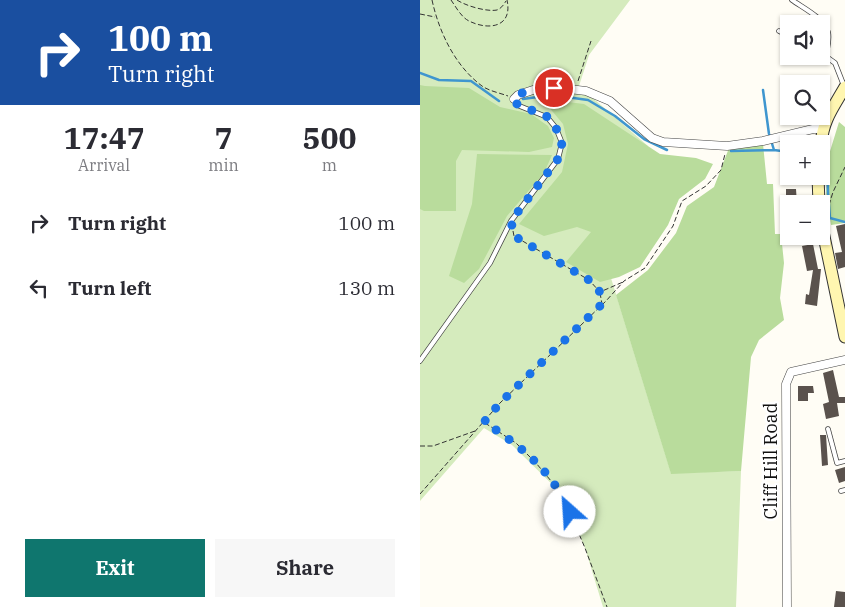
<!DOCTYPE html>
<html lang="en">
<head>
<meta charset="utf-8">
<style>
	body { margin:0; font-family:"IBM Plex Serif",serif; background:#f7f7f7; color:#2b2b33; height:100vh; display:flex; flex-direction:column; font-size:19px; white-space:nowrap }
	* { box-sizing:border-box; margin:0 }
	p { font-size:16px; color:#7c7c81 }
	.icon { flex:none; width:28px; height:28px; fill:none; stroke:currentColor; stroke-width:2; stroke-linecap:round; stroke-linejoin:round }
	.map { position:relative; flex:1; overflow:hidden }
	.drawer { display:flex; flex-direction:column; background:#fff; width:420px }
	.drawer>* { flex:none }
	.guide { background:#1a4fa0; color:#fff; overflow:hidden }
	.tools { position:absolute; left:360px; top:15px; display:grid; gap:10px }
	.tools a { display:grid; place-items:center; width:50px; height:50px; border-radius:0px; background:#fff; box-shadow:0 1px 4px #0004; font-size:25px }
	.pin { position:absolute; display:grid; place-items:center; width:42px; height:42px; color:#fff; margin:-21px; border:2px solid #fff; border-radius:50%; box-shadow:0 1px 5px #0007 }
	.me { position:absolute; width:55px; margin:-28px; rotate:334deg; stroke-linejoin:round; filter:drop-shadow(0 0 4px #0008) }
	.turn { display:flex; align-items:center; gap:18px; height:105px; padding:0 25px; font-size:22px }
	.turn .icon { width:65px; height:65px; stroke-width:2.5 }
	.turn b { display:block; font-size:35px; line-height:42px }
	.eta { display:flex; justify-content:space-evenly; align-items:center; height:85px; text-align:center }
	.eta b { font-size:30px; font-weight:800; line-height:35px }
	.action { display:flex; gap:10px; margin-top:auto; padding:10px 25px }
	.action a { flex:1; height:58px; border-radius:0px; background:#0f766e; color:#fff; font-size:20px; font-weight:800; line-height:58px; text-align:center }
	.action a+a { background:#f7f7f7; color:#2b2b33 }
	ul { padding:0; list-style:none }
	li { display:flex; align-items:center; gap:15px; height:65px; padding:0 25px }
	li div { flex:1 }
	li b { display:block; font-size:19px }
	li em { font-style:normal }
	main { display:flex; flex:1; min-height:0 }
	.map>svg:first-child { display:block }
	.green { fill:#d5ebbd }
	.forest { fill:#b9dc9c }
	.lines { fill:none; stroke-linecap:round; stroke-linejoin:round }
	.stream { stroke:#3f96cf; stroke-width:2.5 }
	.building { fill:#5a524d }
	.lane-casing { stroke:#444; stroke-width:5.5 }
	.street-casing { stroke:#444; stroke-width:9 }
	.secondary-casing { stroke:#333; stroke-width:13 }
	.path { stroke:#333; stroke-width:1; stroke-dasharray:5 2.5; stroke-linecap:butt }
	.lane { stroke:#fff; stroke-width:4 }
	.street { stroke:#fff; stroke-width:8 }
	.secondary { stroke:#fff6b0; stroke-width:11 }
	.route { stroke:#1a73e8; stroke-width:9; stroke-dasharray:0 16.2 }
	.labels { text-anchor:middle; stroke-width:5; stroke-linejoin:round; paint-order:stroke }
	.street-label { font-size:18px; fill:#111; stroke:#fff }
</style>
</head>
<body>
<main>
<section class="drawer">
<div class="guide">
<div class="turn"><svg class="icon" aria-label="right" viewBox="0 0 24 24"><path d="M7 20v-9h11M14 6l5 5-5 5"/></svg><div><b>100 m</b>Turn right</div></div>
</div>
<div class="eta">
<div><b>17:47</b><p>Arrival</p></div>
<div><b>7</b><p>min</p></div>
<div><b>500</b><p>m</p></div>
</div>
<ul>
<li><svg class="icon" aria-label="right" viewBox="0 0 24 24"><path d="M7 20v-9h11M14 6l5 5-5 5"/></svg><div><b>Turn right</b></div><em>100 m</em></li>
<li><svg class="icon" aria-label="left" viewBox="0 0 24 24"><path d="M17 20v-9H6M10 6l-5 5 5 5"/></svg><div><b>Turn left</b></div><em>130 m</em></li>
</ul>
<div class="action"><a>Exit</a><a>Share</a></div>
</section>
<div class="map">
<svg width="425" height="607" viewBox="0 0 425 607">
	<rect width="100%" height="100%" fill="#fffdf5"/>
	<path class="green" d="M0 0H210L169 55 159 86 228 146 187 265 251 473 321 471 316 607H183L165 548 142 494 92 445 64 428 0 501Z"/>
	<path class="forest" d="M0 85 5 86 49 88 80 107 111 114 128 126 134 138 132 147 109 152 42 150 36 161V211H4L0 209Z
		M131 100 164 104 240 154 276 158 293 164 285 179 259 199 248 225 220 267 199 277 180 282 146 262 171 232 157 227 124 236 99 224 142 172 148 144 143 124 128 106Z
		M419 122 425 127V223L411 225 406 194 407 161Z
		M343 144 347 184H353L355 234H361L364 263 360 298 364 320 339 340 331 357 321 471 251 474 196 295 228 270 256 233 267 206 294 187 309 148Z
		M57 154 132 155 124 173 87 216 59 269 44 283 29 276 52 204Z"/>
	<g class="lines">
		<path class="stream" d="M0 73 19 80 51 81 79 101
			M343 90 349 134 354 150
			M103 99 132 95 168 100 195 116 224 139 247 150
			M311 151 354 150 369 152
			M407 157 408 193 410 218 425 222"/>
	</g>
	<path class="building" d="M369 94V123H365L360 95Z
		M366 189H376L377 204H366Z
		M425 224V267L418 269 415 253 422 252 416 226Z
		M393 244 398 269H401L397 306 385 304 386 294 389 295 393 270 387 271 382 246Z
		M413 370 419 397H425V403H417L419 416 406 419 403 404 409 402 403 373Z
		M378 386H393L394 393H388V401H378Z
		M400 435H406L408 465 402 466Z
		M425 467V481L419 483 415 470Z
		M416 591 425 592V607H414Z"/>
	<g class="lines">
		<defs>
			<path id="lane" d="M372 0C383 8 404 18 408 32 410 39 407 48 406 56
				M359 31 369 36
				M401 53 415 63 424 86
				M0 361 70 263 91 221 138 159 142 143 136 128 127 117 97 105 94 99
				M408 429 417 463 425 461
				M421 491 425 490"/>
			<path id="street" d="M94 99 98 95 119 88 149 89 166 91 190 101 232 138 243 142 307 146 343 141 393 129H402
				M367 607 366 384 371 372 425 360"/>
			<path id="secondary" d="M401 144C403 120 413 108 425 87
				M398 176 399 204
				M401 222 425 337"/>
		</defs>
		<use href="#lane" class="lane-casing"/>
		<use href="#street" class="street-casing"/>
		<use href="#secondary" class="secondary-casing"/>
		<path class="path" d="M12 0C19 32 35 66 62 86 69 91 80 93 88 96
			M31 0C36 7 41 17 49 21 69 31 93 27 87 0
			M37 0C46 6 67 12 77 10 82 8 84 4 86 1
			M0 14 15 17
			M158 81 171 41
			M409 205 413 192 425 167
			M93 231 94 236 169 280 180 292 203 282
			M180 293 182 304
			M65 423 96 443 116 463 142 494 165 548 187 607
			M0 446H13L55 431
			M0 494 80 403 186 301 204 281 225 268 253 226 262 201 286 186 301 170 305 154"/>
		<use href="#lane" class="lane"/>
		<use href="#street" class="street"/>
		<use href="#secondary" class="secondary"/>
	</g>
	<g class="lines">
		<path class="route" d="M134 88C120 88 105 89 94 98L97 104 128 117 136 128 142 143 138 159 91 221 94 236 169 280 180 292 182 304 80 403 64 422C101 446 132 471 150 512"/>
	</g>
	<g class="labels">
		<g class="street-label">
			<text transform="translate(351 461) rotate(-90)" y="6">Cliff Hill Road</text>
		</g>
	</g>
</svg>
<div class="tools">
<a><svg class="icon" aria-label="sound" viewBox="0 0 24 24"><path d="M4 9h4l5-4v14l-5-4H4zM17 9q2 3 0 6"/></svg></a>
<a><svg class="icon" aria-label="search" viewBox="0 0 24 24"><circle cx="10" cy="10" r="6"/><path d="M15 15l6 6"/></svg></a>
<a>+</a>
<a>−</a>
</div>
<div class="pin" style="left:134px;top:88px;background:#d93025"><svg class="icon" aria-label="arrive" viewBox="0 0 24 24"><path d="M6 21V4h12l-3 4 3 4H6"/></svg></div>
<svg class="me" style="left:150px;top:512px" viewBox="-20 -20 40 40"><circle r="19" fill="#fff"/><path d="M0-13L10 11 0 6-10 11z" fill="#1a73e8"/></svg>
</div>
</main>
</body>
</html>
